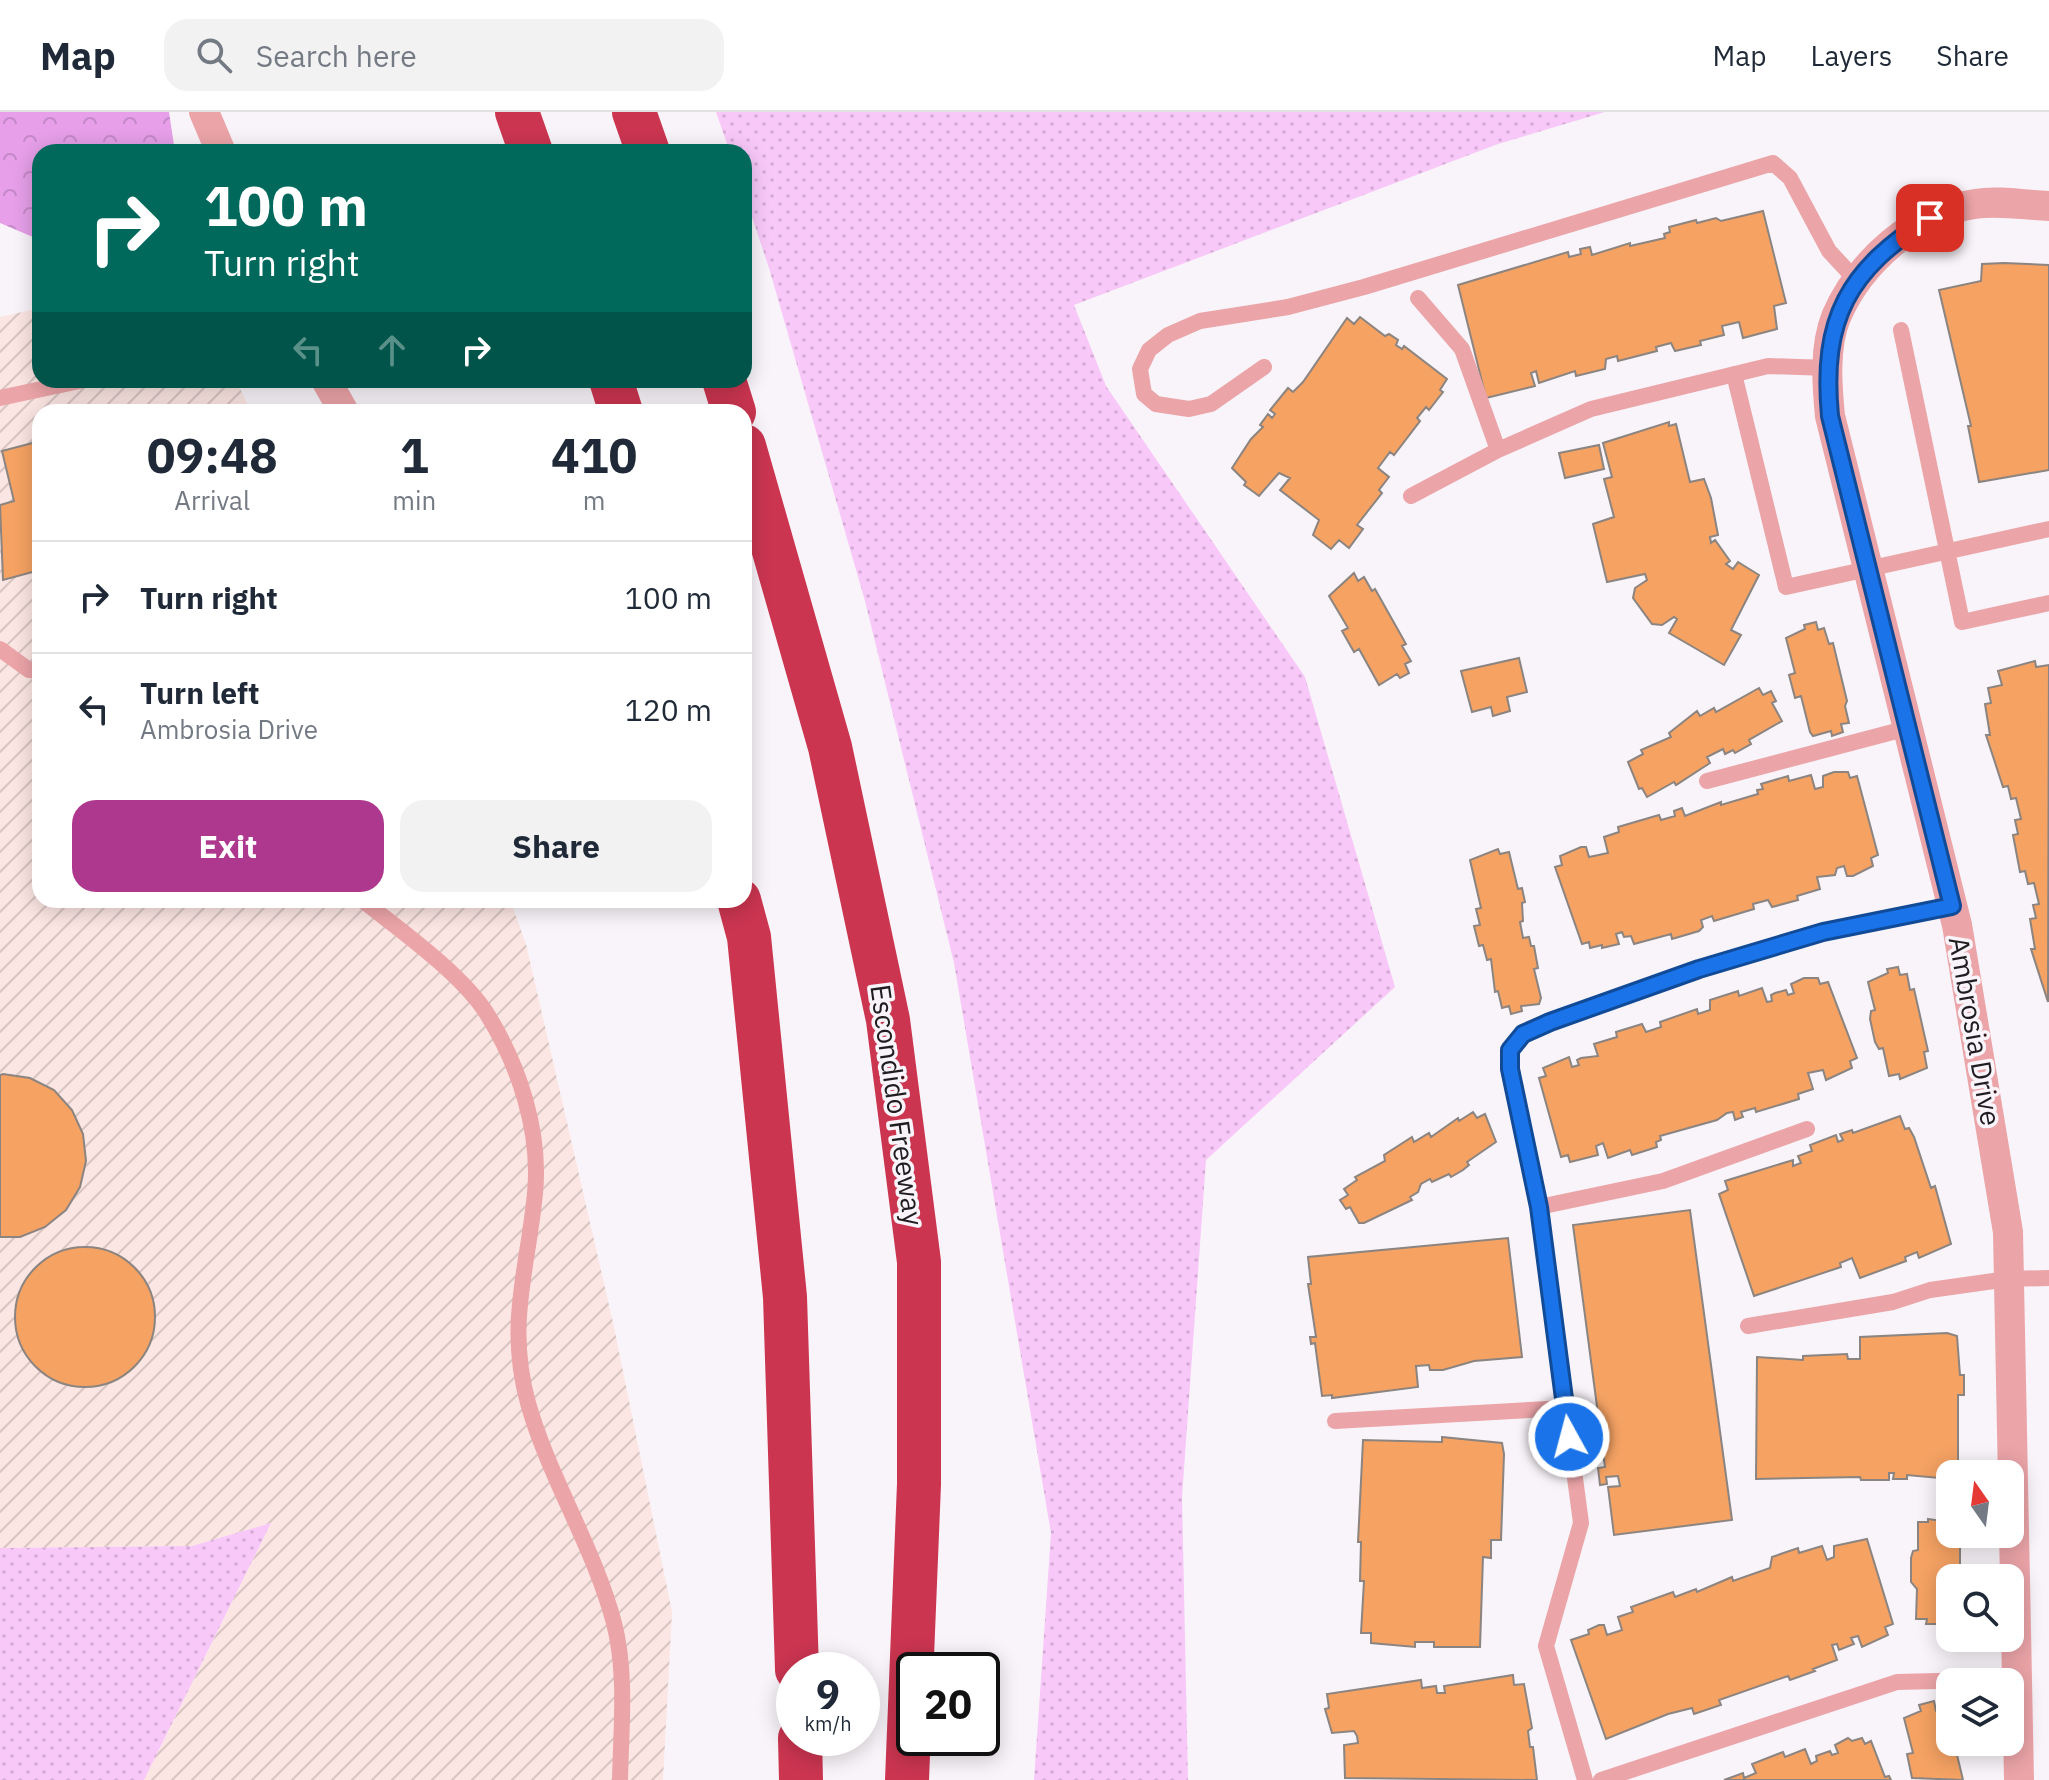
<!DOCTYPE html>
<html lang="en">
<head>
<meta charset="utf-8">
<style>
	body { margin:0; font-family:"IBM Plex Sans",sans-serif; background:#f2f2f3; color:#1f2937; height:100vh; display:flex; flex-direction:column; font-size:30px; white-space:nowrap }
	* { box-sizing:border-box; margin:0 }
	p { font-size:26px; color:#747a83 }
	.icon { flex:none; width:44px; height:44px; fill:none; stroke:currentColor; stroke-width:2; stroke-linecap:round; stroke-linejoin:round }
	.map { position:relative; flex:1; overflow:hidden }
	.side { position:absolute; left:32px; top:292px; width:720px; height:504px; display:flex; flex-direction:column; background:#fff; border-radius:24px; box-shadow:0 4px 20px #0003 }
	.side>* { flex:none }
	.hud { position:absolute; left:32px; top:32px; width:720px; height:244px; border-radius:24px; box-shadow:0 4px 20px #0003; background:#00695c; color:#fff; overflow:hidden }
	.needle { width:52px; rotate:346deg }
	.tools { position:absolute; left:1936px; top:1348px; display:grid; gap:16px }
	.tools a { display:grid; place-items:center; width:88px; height:88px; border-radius:16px; background:#fff; box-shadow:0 4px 20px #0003; font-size:40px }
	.speed { position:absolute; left:776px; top:1540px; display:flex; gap:16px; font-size:40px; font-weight:700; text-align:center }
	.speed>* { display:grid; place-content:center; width:104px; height:104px; border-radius:50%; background:#fff; box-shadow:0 4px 20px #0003; line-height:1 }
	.speed small { font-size:20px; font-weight:400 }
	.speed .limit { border:4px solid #111; border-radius:12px; background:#fff; color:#111 }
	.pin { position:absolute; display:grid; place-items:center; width:68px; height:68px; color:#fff; margin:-34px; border-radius:16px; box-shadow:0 4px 12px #0006 }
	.me { position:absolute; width:88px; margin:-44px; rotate:353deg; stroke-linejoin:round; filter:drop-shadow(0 0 6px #0008) }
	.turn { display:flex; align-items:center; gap:28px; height:168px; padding:0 40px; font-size:36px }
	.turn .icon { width:104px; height:104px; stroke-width:2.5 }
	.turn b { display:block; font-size:56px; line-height:68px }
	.lanes { display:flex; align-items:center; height:76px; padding:0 40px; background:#0003; justify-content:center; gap:40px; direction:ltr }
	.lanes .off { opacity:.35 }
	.eta { display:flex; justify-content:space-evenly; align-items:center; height:136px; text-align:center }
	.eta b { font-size:48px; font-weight:700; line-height:56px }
	.button { display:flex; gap:16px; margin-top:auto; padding:16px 40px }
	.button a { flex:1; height:92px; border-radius:24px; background:#af388f; color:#fff; font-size:32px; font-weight:700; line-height:92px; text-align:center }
	.button a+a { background:#f2f2f3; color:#1f2937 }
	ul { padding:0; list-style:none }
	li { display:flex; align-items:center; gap:24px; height:112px; padding:0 40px; border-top:2px solid #e0e1e3 }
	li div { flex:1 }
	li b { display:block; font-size:30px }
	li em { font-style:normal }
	header { display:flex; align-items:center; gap:48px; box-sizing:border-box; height:112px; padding:0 40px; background:#fff; border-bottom:2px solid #e0e1e3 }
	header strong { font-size:38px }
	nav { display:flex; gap:44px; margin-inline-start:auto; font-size:28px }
	.search { width:560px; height:72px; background:#f2f2f3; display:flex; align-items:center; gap:20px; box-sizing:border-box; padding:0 28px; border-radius:24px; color:#747a83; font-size:30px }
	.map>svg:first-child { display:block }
	.industrial { fill:url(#industrial-furrows) }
	.grass { fill:url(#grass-dots) }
	.forest { fill:url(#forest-crowns) }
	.building { fill:#f5a263; stroke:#8b8480; stroke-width:2 }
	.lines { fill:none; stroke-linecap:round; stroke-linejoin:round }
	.service { stroke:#eba4a8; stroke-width:16 }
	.minor { stroke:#eba4a8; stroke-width:30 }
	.motorway { stroke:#cb3550; stroke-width:44 }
	.route-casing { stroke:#114b97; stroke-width:20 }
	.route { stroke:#1a73e8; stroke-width:14 }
	.labels { text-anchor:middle; stroke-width:7; stroke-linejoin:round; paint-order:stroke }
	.street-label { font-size:28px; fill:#1f1d1f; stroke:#f9f4f9 }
</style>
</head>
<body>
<header>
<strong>Map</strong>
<div class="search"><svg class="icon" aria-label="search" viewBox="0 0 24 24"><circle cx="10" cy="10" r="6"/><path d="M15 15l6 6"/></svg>Search here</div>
<nav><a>Map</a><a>Layers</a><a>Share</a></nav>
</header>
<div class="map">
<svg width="2049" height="1668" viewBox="0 0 2049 1668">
	<defs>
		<pattern id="industrial-furrows" width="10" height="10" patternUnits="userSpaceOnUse" patternTransform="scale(2)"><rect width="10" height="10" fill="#fce6e3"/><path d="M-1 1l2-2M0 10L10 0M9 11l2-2" fill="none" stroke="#d8c5c2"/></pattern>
		<pattern id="grass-dots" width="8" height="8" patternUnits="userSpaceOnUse" patternTransform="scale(2)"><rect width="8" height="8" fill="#f8c8f9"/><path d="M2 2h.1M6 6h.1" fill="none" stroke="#d4abd5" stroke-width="1.8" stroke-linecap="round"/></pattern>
		<pattern id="forest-crowns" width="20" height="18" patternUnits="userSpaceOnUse" patternTransform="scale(2)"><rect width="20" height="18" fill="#e69fe8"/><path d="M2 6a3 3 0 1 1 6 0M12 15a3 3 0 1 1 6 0" fill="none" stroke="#c588c7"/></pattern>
	</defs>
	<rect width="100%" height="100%" fill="#f9f4f9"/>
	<path class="industrial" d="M40 196V268H236L251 300H40V788H510L526 832 614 1215 672 1500 663 1668H144L271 1411 192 1434 0 1436V205Z"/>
	<path class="grass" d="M716 0H1605L1498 32 1074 193 1106 274 1305 565 1395 875 1206 1048 1182 1385 1188 1668H1034L1051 1421 954 851 865 489 769 156 744 81V40H730Z
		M271 1411 144 1668H0V1436L192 1434Z"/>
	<path class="forest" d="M0 0H169L175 40H40V128L0 111Z"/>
	<path class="building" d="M1763 99 1786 191 1774 194 1777 217 1743 226 1739 210 1722 214 1724 223 1700 229 1701 233 1675 239 1671 231 1656 235 1657 239 1618 249 1617 244 1606 247 1605 257 1576 264 1575 259 1539 271 1536 259 1531 261 1535 274 1486 286 1458 173 1568 140 1569 145 1581 142 1580 137 1590 135 1592 143 1630 131V134L1665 126 1664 122 1670 120 1669 115 1696 108 1697 111 1716 106 1721 109Z
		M2004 151 2049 153V358L1979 370 1968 314H1971L1939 178 1981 169 1982 152Z
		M1360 205 1385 224 1389 222 1398 228 1396 233 1402 237 1404 234 1447 267 1440 278 1443 280 1429 298 1426 295 1417 306 1420 309 1394 343 1390 340 1378 356 1389 365 1379 378 1382 381 1357 413 1363 417 1349 436 1339 428 1331 437 1313 423 1319 408 1280 378 1290 366 1279 361 1259 384 1244 373 1246 370 1232 356 1251 327 1263 315 1260 313 1268 302 1272 306 1275 302 1270 298 1288 276 1293 280 1303 270 1347 206 1354 212Z
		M1669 310V314L1676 312 1690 370 1704 367 1711 386 1718 423 1710 425 1711 431 1715 428 1730 449 1726 452 1733 457 1738 450 1759 463 1731 518 1741 523 1724 553 1669 521 1677 507 1674 505 1662 513 1652 512 1633 486 1635 476 1647 468 1645 462 1607 470 1593 412 1614 405 1604 367 1612 365 1603 331Z
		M40 329V458L3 468 0 393 14 389 2 339Z
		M1599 333 1604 357 1565 366 1559 341Z
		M1354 461 1358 469 1364 465 1372 479 1375 477 1406 532 1402 534 1411 549 1405 552 1409 561 1400 566 1397 562 1379 573 1359 537 1354 540 1342 519 1348 516 1329 484Z
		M1816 510 1818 518 1824 516 1829 532 1833 531 1847 589 1845 594 1849 611 1841 612 1843 620 1832 624 1831 619 1813 624 1810 620 1801 584 1795 586 1789 563 1795 561 1786 526 1805 517 1804 513Z
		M1519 546 1527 580 1507 585 1510 599 1493 604 1491 595 1472 600 1461 559Z
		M2035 549 2036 555 2049 553 2048 890 2031 837H2035L2030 807 2036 806 2033 793 2039 792 2034 771 2028 772 2025 759 2020 760 2013 723 2018 722 2015 708 2021 707 2016 686 2011 687 2008 674 2003 675 1986 623H1990L1985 592 1991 591 1988 576 2002 573 1998 559Z
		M1759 576 1763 583 1771 579 1776 589 1772 591 1782 609 1749 628 1751 632 1735 641 1733 638 1725 642 1723 637 1707 645 1710 651 1676 673 1674 670 1647 685 1642 676 1639 677 1628 650 1643 642 1641 638 1671 625 1669 621 1697 599 1700 604 1714 596 1716 600Z
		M1834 660H1848L1850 666 1857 664 1878 743 1871 746 1873 754 1853 764H1847L1844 754 1837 756 1835 763 1817 765 1820 777 1797 784 1798 788 1772 795 1768 788 1753 792 1754 797 1714 809 1712 804 1701 808 1703 815 1699 819 1672 827 1671 822 1634 832 1631 824 1624 825 1622 820 1616 822 1619 832 1602 836V833L1590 836 1589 830 1582 832 1555 755 1562 753 1560 744 1581 735H1586L1589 745 1608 741 1604 725 1619 720 1618 715 1659 703 1661 708 1675 704 1674 699 1682 696 1685 704 1721 690V693L1758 682 1757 678 1763 677 1761 672 1788 664 1789 669 1811 663 1815 677 1823 675V664Z
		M1498 737 1500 742 1509 740 1518 777 1522 776 1525 790 1522 791 1523 809 1520 810 1523 826 1529 825 1531 834H1534L1538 856 1534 857 1541 886 1539 892 1521 894 1522 899 1511 902 1509 894 1502 896 1498 879 1495 880 1491 847 1487 848 1483 833 1479 834 1474 814 1480 813 1476 797 1481 796 1470 748Z
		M1898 855 1900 863 1907 862 1910 878 1914 877 1928 939 1924 940 1927 956 1900 967 1899 962 1889 964 1883 936 1879 937 1875 930 1870 907 1871 899 1875 898 1868 870 1888 861 1887 857Z
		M1804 866H1818L1820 872 1828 870 1857 946 1850 949 1852 956 1826 968 1823 958 1808 961 1813 977 1798 982 1799 987 1756 1000 1755 996 1741 1000 1743 1005 1735 1008 1733 1000 1727 1001 1717 1008 1660 1024 1661 1028 1656 1030 1657 1035 1632 1043 1630 1038 1608 1046 1603 1031 1596 1034 1598 1043 1570 1050 1568 1043 1561 1045 1539 966 1546 964 1543 956 1569 945 1572 955 1579 953 1577 948 1581 946 1598 944 1594 932 1617 925 1616 920 1642 912 1646 920 1661 915 1660 910 1697 897 1698 902 1710 898V888L1738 879 1739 884 1762 876 1767 890 1772 889 1771 883 1775 881 1786 878 1788 883 1794 881 1791 872Z
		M3 962 30 966 54 978 72 998 83 1022 86 1049 80 1075 66 1098 45 1115 20 1125H0V963Z
		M1473 1000 1477 1006 1485 1002 1496 1030 1467 1050 1469 1053 1463 1058 1451 1065 1449 1062 1432 1070 1430 1067 1421 1072 1418 1080 1410 1085 1412 1088 1364 1111H1359L1350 1095 1346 1097 1340 1088 1348 1083 1344 1077 1357 1068 1355 1065 1385 1049 1384 1043 1412 1025 1414 1030 1429 1021 1431 1025 1458 1006 1459 1009Z
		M1900 1004 1905 1017 1909 1016 1914 1025 1931 1076 1935 1074 1951 1132 1919 1146 1917 1140 1905 1145 1906 1149 1860 1166 1852 1146 1840 1151 1841 1155 1754 1184 1719 1082 1728 1078 1725 1069 1793 1048V1054L1801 1051 1798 1044 1812 1039 1810 1033 1836 1023 1838 1030 1843 1028 1840 1022 1852 1018 1853 1021Z
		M1690 1098 1732 1408 1614 1423 1608 1375 1620 1374 1618 1364 1606 1365 1607 1372 1600 1373 1598 1356 1605 1355 1573 1113Z
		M1508 1126 1522 1245 1474 1249 1443 1258H1430L1429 1253 1416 1254 1418 1275 1332 1286V1283L1322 1284 1315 1231 1311 1232 1310 1225H1316L1308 1172H1311L1308 1145Z
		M15 1205a70 70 0 1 1 140 0a70 70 0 1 1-140 0Z
		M1947 1221 1957 1224 1960 1263H1964V1283H1958V1362L1939 1363V1366L1907 1363V1367H1893L1894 1361H1889V1368H1861L1860 1365 1756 1367 1757 1245 1803 1248V1244L1847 1242 1848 1247H1860V1225Z
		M1442 1325 1502 1331 1504 1342 1501 1428H1491V1446L1483 1445 1480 1535H1434V1530H1415V1535L1371 1531V1521H1361L1364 1469H1360L1361 1430H1358L1363 1328 1442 1330Z
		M1928 1407 1950 1410V1422H1958L1960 1427V1466H1950V1508H1942V1512H1926L1927 1507H1916L1917 1477 1911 1470V1446L1913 1439 1918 1438V1410H1928Z
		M1867 1427 1893 1512 1885 1515 1888 1523 1862 1535 1858 1524 1851 1526 1854 1532 1839 1538 1837 1532 1832 1533 1837 1548 1813 1557 1815 1559 1790 1568 1788 1564 1719 1588 1721 1593 1694 1602 1692 1596 1668 1602 1606 1627 1571 1528 1589 1522 1588 1518 1599 1513H1604L1607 1523 1622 1518 1618 1505 1633 1500 1631 1495 1673 1480 1675 1485 1696 1477 1697 1480 1732 1465 1733 1469 1770 1456 1772 1445 1798 1436 1799 1441 1822 1434 1827 1448 1834 1445V1434Z
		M1513 1563 1514 1573 1524 1572 1532 1616 1528 1619 1530 1635H1533L1537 1668 1345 1666 1344 1633 1358 1631 1357 1624 1354 1619 1332 1621 1325 1597 1329 1596 1327 1582 1421 1568 1422 1576 1436 1574 1437 1581H1445L1444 1574Z
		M1934 1589 1936 1599 1944 1597 1950 1611V1630H1954L1963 1668 1912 1666 1907 1642 1913 1641 1904 1606 1921 1599 1919 1593Z
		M1848 1626 1852 1629 1862 1626 1865 1632 1871 1629 1885 1665 1889 1664 1891 1668H1724L1743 1661 1744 1666 1756 1661 1752 1652 1783 1640 1785 1645 1805 1637 1811 1652 1817 1649 1816 1644 1830 1639 1832 1643 1838 1641 1835 1633Z"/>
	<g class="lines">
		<path class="service" d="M1418 186 1462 237 1498 338
			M1901 218 1962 510 2049 491
			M1264 255 1211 292 1189 297 1156 292 1144 282 1140 257 1149 238 1168 223 1200 209 1288 195 1364 175 1773 51 1790 66 1829 139 1856 168
			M1734 262 1786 475 2049 417
			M0 286 84 268
			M1411 384 1498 338 1591 297 1768 254 1828 256
			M0 537 29 558 40 559
			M1707 669 1908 616
			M362 788C399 817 463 863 487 902 519 953 541 1020 535 1081 528 1157 506 1212 528 1291 549 1366 594 1435 614 1511 627 1561 621 1617 620 1668
			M1539 1095 1663 1069 1807 1017
			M1748 1214 1893 1190 1930 1178 2008 1167 2049 1166
			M1335 1309 1565 1296
			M1585 1668 1546 1534 1581 1411 1539 1095 1510 957V938L1523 922 1550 910 1699 857 1823 820 1952 794
			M1601 1668 1897 1570 2017 1567"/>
		<path class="minor" d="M204 0 221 40
			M326 268 344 300
			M2019 1668 2008 1120 1957 813 1830 304C1827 273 1824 235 1836 205 1859 151 1915 100 1975 92 1998 88 2025 93 2049 94"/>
		<path class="motorway" d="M517 0 531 40
			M634 0 648 40
			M611 268 621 300
			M724 268 734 300
			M744 334 830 635 888 908 919 1150V1372L907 1668
			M739 788 749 825 785 1185 797 1558
			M800 1626 801 1668"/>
	</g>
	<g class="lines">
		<defs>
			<path id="route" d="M1569 1325 1539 1095 1510 957V938L1523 922 1550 910 1699 857 1823 820 1952 794 1830 304C1821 206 1848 158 1930 106"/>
		</defs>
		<use href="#route" class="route-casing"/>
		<use href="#route" class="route"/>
	</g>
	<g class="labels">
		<g class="street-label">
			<text transform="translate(1975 919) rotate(80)" y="10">Ambrosia Drive</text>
			<text transform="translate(897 993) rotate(82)" y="10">Escondido Freeway</text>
		</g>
	</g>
</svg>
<div class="tools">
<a><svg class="needle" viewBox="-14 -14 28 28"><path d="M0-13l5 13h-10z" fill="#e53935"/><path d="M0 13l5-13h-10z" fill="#747a83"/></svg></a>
<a><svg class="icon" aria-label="search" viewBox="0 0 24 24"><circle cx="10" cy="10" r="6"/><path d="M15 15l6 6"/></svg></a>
<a><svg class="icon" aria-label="layers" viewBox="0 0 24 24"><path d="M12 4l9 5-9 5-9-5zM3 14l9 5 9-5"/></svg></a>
</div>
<div class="speed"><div>9<small>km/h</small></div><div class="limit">20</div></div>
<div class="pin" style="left:1930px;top:106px;background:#d93025"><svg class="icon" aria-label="arrive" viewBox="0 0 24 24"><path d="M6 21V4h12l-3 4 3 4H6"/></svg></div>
<svg class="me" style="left:1569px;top:1325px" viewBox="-20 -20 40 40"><circle r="17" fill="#1a73e8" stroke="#fff" stroke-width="3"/><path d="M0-11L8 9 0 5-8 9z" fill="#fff"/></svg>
<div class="hud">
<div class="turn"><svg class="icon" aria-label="right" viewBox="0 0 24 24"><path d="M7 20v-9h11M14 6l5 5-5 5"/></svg><div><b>100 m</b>Turn right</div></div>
<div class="lanes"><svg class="icon off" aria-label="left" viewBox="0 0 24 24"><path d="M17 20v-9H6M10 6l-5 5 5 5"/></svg><svg class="icon off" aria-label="ahead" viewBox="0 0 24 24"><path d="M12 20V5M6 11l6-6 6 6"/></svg><svg class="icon" aria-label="right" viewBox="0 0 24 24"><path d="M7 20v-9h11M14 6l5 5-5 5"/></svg></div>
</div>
<section class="side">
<div class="eta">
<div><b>09:48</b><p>Arrival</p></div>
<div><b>1</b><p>min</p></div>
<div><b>410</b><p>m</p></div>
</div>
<ul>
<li><svg class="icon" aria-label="right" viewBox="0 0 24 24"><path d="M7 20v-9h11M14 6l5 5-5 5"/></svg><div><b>Turn right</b></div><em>100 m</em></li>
<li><svg class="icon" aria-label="left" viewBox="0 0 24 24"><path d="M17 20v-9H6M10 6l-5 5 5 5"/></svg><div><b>Turn left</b><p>Ambrosia Drive</p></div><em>120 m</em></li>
</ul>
<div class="button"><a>Exit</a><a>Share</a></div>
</section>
</div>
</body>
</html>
